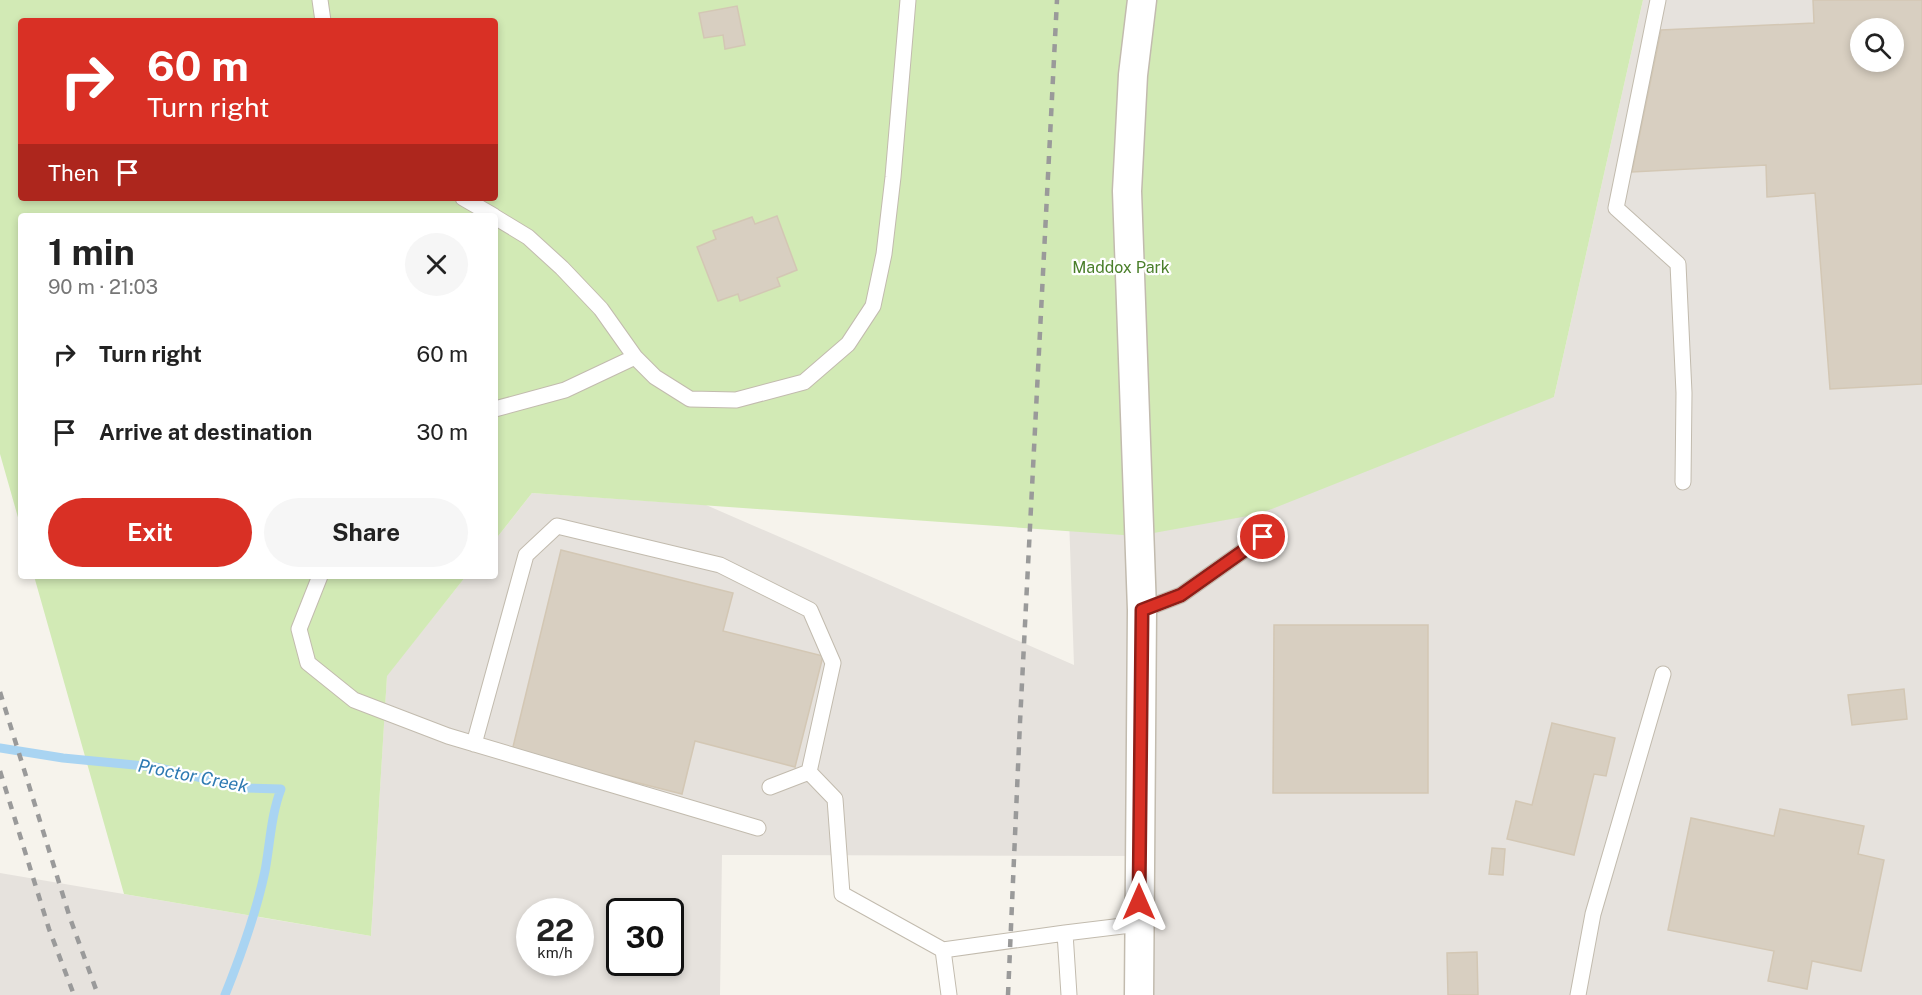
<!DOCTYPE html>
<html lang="en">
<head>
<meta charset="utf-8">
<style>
	body { margin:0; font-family:"Public Sans",sans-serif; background:#f6f6f6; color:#222; height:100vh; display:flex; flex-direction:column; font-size:22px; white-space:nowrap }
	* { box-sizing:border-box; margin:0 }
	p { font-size:20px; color:#767676 }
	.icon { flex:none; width:33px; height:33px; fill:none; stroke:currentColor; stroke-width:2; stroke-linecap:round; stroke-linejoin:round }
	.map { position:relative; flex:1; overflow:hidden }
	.panel { position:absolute; left:18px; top:213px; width:480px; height:366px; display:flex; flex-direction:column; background:#fff; border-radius:6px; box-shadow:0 3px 9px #0003 }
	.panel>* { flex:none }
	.banner { position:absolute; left:18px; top:18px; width:480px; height:183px; border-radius:6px; box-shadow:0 3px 9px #0003; background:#d93025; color:#fff; overflow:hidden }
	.tools { position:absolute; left:1850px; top:18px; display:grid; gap:12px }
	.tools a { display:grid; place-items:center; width:54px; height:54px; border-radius:50%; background:#fff; box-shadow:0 3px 9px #0003; font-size:30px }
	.speed { position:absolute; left:516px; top:898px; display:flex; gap:12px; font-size:30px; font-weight:700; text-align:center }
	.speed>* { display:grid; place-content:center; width:78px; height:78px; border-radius:50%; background:#fff; box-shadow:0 3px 9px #0003; line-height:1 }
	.speed small { font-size:15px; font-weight:400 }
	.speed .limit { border:3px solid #111; border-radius:9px; background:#fff; color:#111 }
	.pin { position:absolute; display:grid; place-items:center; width:51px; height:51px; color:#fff; margin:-26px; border:3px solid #fff; border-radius:50%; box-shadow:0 2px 6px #0007 }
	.me { position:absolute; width:66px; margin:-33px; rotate:0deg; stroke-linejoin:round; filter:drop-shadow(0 0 4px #0008) }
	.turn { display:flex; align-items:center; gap:21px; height:126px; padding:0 30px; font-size:27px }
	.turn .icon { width:78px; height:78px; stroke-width:2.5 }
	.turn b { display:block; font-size:42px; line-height:51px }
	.then { display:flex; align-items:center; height:57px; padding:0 30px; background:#0003; gap:12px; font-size:22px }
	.round { display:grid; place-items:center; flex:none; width:63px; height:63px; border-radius:32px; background:#f6f6f6 }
	.headline { display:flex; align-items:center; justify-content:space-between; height:102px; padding:0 30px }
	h1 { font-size:36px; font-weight:700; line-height:45px }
	.action { display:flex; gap:12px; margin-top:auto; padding:12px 30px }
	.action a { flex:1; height:69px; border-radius:36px; background:#d93025; color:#fff; font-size:24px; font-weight:700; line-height:69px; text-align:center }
	.action a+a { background:#f6f6f6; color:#222 }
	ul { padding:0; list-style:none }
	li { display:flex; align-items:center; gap:18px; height:78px; padding:0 30px }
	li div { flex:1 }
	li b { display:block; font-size:22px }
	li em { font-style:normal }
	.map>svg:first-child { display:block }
	.industrial { fill:#e6e2dd; fill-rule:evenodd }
	.green { fill:#d2eab5; fill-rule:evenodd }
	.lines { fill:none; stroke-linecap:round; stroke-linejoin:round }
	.stream { stroke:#a9d4f2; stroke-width:9 }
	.building { fill:#d8cfc1; stroke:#d3c7b4; stroke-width:1.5; fill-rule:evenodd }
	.service-casing { stroke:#c2bbae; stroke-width:17 }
	.minor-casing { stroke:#c2bbae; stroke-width:31 }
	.service { stroke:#fff; stroke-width:15 }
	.minor { stroke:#fff; stroke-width:28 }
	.rail { stroke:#9a9a9a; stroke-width:4.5; stroke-dasharray:8 8; stroke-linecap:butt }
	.route-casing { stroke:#8d1f18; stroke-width:15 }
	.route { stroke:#d93025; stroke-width:10 }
	.labels { text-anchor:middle; stroke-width:4.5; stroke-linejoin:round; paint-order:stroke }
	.park-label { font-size:16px; fill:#4a7f2a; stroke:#fff }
	.water-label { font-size:18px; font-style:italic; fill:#2e7ab2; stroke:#fff }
</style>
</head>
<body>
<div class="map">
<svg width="1922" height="995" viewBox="0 0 1922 995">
	<rect width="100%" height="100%" fill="#f6f3ec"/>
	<path class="industrial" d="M1643 0H1922V995H1151L1146 856 722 855 720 995H0V873L371 936 387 675 466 576H495V540L532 493 706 505 1074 665 1068 487 1554 397ZM1860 28H1893V62H1860ZM530 912H580V963H530ZM620 912H670V963H620Z"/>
	<path class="green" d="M0 0H1643L1554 397 1259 514 1137 536 532 493 495 540V216H21V528L0 454ZM21 21H495V198H21Z
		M34 576H466L387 676 371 936 124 894Z"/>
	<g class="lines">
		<path class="stream" d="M0 748 63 758 155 767 245 788 281 789C271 815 270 844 265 871 256 914 241 955 225 995"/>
	</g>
	<path class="building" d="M1813 0H1922V384L1830 389 1815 193 1767 197 1766 165 1632 172 1661 30 1814 23ZM1860 28H1893V62H1860Z
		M737 6 745 45 725 49 723 35 704 38 699 13Z
		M777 216 797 270 777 278 780 286 740 301 738 294 718 301 697 247 716 239 713 231 752 217 755 224Z
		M561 550 733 593 723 631 823 656 795 767 695 741 682 794 512 751Z
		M1274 625H1428V793H1273Z
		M1904 689 1907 719 1852 725 1848 695Z
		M1552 723 1615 738 1606 776 1594 774 1574 855 1507 839 1516 801 1532 805Z
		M1780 809 1864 826 1858 854 1884 860 1861 971 1812 961 1807 989 1768 981 1774 951 1668 930 1691 818 1774 836Z
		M1492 848 1505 849 1503 875 1489 874Z
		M1477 952 1478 995H1448L1447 953Z"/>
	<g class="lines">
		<defs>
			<path id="service" d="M320 0 323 21
				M1658 0 1616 208 1678 264 1684 393 1683 482
				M463 198 494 216
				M495 217 528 237 562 268 601 309 635 357 655 377 690 399 736 400 804 382 848 344 873 306 884 254 893 177 908 0
				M495 409 565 390 635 357
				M320 576 299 629 308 663 354 700 448 736 758 828
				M1142 610 1181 595 1263 537
				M474 744 526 555 557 526 720 565 810 610 833 663 809 772 770 787
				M809 772 835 799 842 894 943 950 949 995
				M1065 933 1139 924
				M943 950 1065 933 1069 995
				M1578 995 1593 914 1663 674"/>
			<path id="minor" d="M1139 995 1142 610 1127 191 1133 75 1142 0"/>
		</defs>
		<use href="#service" class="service-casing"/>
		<use href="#minor" class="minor-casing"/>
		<use href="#service" class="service"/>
		<use href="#minor" class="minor"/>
		<path class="rail" d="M0 692 70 918 98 995
			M0 771 49 929 74 995
			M1008 995 1020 722 1057 0"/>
	</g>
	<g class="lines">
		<defs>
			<path id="route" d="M1139 902 1142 610 1181 595 1263 537"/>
		</defs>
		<use href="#route" class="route-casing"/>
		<use href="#route" class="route"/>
	</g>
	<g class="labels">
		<g class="park-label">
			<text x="1121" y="273">Maddox Park</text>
		</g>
		<g class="water-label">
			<text transform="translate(193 776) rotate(11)" y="6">Proctor Creek</text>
		</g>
	</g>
</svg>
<div class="tools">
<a><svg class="icon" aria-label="search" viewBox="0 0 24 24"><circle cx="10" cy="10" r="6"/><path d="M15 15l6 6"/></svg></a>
</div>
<div class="speed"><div>22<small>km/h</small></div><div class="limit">30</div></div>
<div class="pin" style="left:1263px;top:537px;background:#d93025"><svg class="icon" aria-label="arrive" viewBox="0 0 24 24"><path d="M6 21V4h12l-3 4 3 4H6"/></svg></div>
<svg class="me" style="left:1139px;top:902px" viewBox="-20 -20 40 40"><path d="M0-17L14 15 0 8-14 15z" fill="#d93025" stroke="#fff" stroke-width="4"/></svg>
<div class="banner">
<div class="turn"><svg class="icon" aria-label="right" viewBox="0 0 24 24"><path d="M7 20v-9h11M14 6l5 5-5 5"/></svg><div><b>60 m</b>Turn right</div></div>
<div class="then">Then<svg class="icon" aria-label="arrive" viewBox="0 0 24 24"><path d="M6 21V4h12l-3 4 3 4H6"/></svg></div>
</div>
<section class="panel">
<div class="headline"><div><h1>1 min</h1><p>90 m · 21:03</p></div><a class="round"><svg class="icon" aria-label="close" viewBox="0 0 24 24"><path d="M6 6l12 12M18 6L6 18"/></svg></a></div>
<ul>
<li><svg class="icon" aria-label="right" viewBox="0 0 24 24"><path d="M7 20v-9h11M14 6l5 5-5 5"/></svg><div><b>Turn right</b></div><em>60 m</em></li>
<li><svg class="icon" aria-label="arrive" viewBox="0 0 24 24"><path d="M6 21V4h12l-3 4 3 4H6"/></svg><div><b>Arrive at destination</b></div><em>30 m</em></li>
</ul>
<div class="action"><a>Exit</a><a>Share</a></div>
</section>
</div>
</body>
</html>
